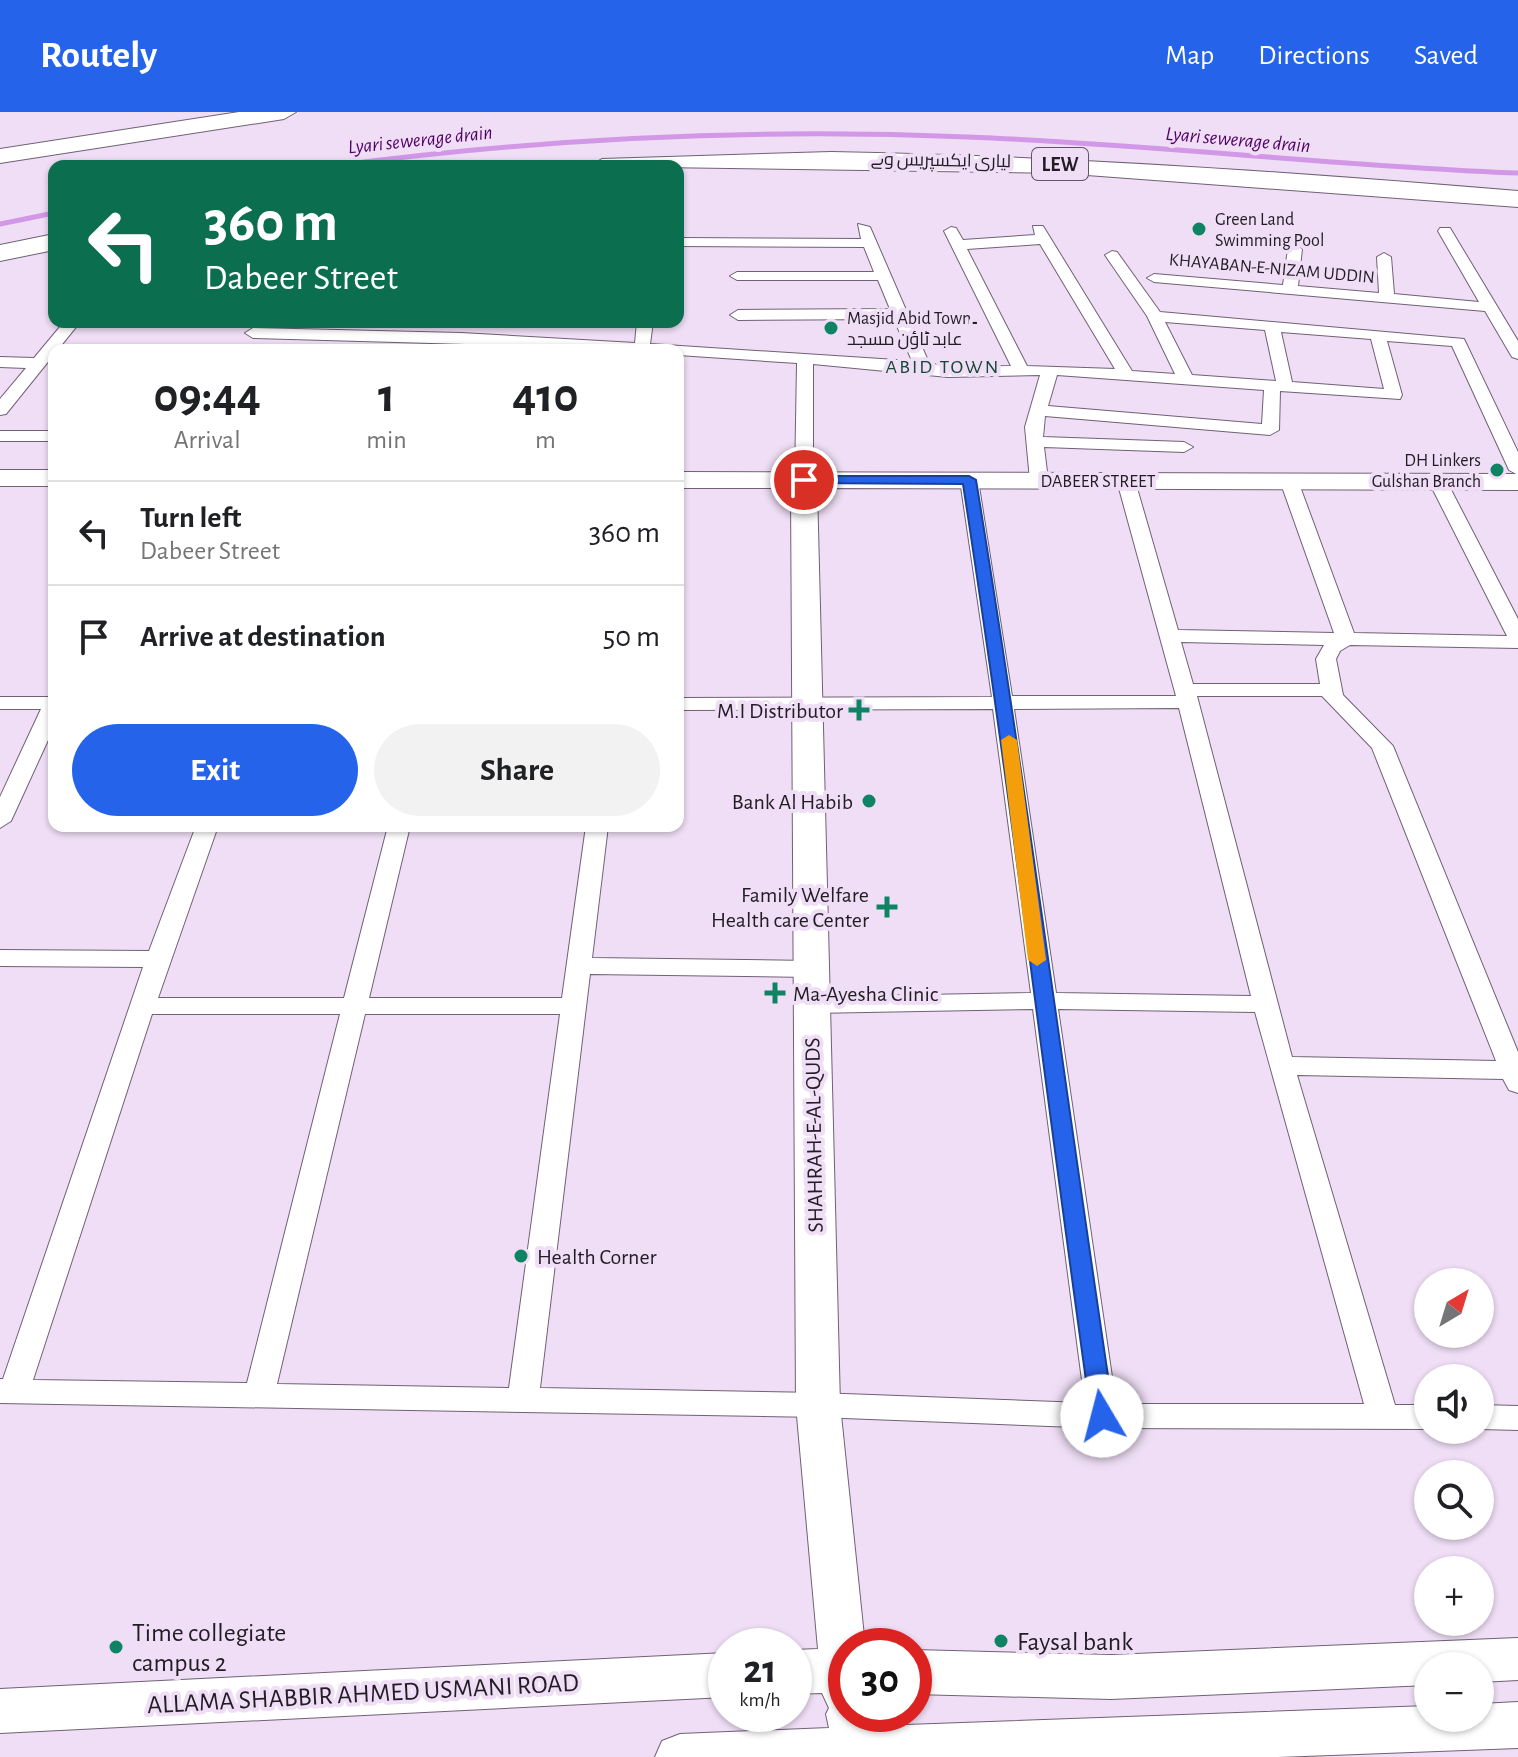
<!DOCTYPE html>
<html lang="en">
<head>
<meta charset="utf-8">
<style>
	body { margin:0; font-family:"Alegreya Sans",Cairo,sans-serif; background:#f2f2f2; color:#202124; height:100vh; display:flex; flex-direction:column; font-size:30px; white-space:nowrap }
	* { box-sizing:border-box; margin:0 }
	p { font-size:26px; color:#757577 }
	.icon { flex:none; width:44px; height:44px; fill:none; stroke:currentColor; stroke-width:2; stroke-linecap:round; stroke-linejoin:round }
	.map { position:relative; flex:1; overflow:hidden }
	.details { position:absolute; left:48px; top:232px; width:636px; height:488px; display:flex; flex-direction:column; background:#fff; border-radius:16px; box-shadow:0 2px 6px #0004 }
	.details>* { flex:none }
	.guide { position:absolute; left:48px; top:48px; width:636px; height:168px; border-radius:16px; box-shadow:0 2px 6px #0004; background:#0b6e4f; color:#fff; overflow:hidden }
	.needle { width:52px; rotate:38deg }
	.buttons { position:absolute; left:1414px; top:1156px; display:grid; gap:16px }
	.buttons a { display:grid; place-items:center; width:80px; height:80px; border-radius:50%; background:#fff; box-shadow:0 2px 6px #0004; font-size:40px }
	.speed { position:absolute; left:708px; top:1516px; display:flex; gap:16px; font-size:40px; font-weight:700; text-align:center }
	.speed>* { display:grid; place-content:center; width:104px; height:104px; border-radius:50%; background:#fff; box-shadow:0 2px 6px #0004; line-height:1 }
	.speed small { font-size:20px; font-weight:400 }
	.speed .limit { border:12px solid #d22; background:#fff; color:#111 }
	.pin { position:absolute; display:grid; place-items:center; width:68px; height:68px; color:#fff; margin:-34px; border:4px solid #fff; border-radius:50%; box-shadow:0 2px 8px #0007 }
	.me { position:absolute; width:88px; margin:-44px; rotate:352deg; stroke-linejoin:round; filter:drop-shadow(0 0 6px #0008) }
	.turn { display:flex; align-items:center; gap:28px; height:168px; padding:0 24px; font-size:36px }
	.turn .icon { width:104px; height:104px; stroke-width:2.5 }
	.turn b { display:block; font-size:56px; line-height:68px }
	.eta { display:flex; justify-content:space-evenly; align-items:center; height:136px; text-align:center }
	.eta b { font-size:48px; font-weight:700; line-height:56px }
	.action { display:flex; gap:16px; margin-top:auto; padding:16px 24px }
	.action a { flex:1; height:92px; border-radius:48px; background:#2563eb; color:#fff; font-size:32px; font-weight:700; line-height:92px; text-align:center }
	.action a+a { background:#f2f2f2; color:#202124 }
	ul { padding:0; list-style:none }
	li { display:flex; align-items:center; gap:24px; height:104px; padding:0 24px; border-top:2px solid #e0e0e0 }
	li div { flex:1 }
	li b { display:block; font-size:30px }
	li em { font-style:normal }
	header { display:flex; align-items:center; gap:48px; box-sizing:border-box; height:112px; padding:0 40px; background:#2563eb; color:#fff }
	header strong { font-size:38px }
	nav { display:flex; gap:44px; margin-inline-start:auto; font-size:28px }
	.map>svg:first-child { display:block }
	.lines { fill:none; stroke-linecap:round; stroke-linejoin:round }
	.stream { stroke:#d297e6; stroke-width:5 }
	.street-casing { stroke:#706175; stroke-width:2 }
	.secondary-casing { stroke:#706175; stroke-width:2 }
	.highway-casing { stroke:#706175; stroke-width:2 }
	.street { fill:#fff; fill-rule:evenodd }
	.secondary { fill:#fff; fill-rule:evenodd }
	.highway { fill:#fff; fill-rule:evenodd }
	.route { fill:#2563eb; stroke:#184099; stroke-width:2 }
	.slow { fill:#f59e0b }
	.poi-dot { fill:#0f8464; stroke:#efdef5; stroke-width:3 }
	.labels { text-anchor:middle; stroke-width:8; stroke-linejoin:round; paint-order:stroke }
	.far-street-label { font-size:18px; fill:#221c24; stroke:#efdef5 }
	.far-poi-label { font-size:18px; fill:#221c24; stroke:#efdef5; text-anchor:start }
	.far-water-label { font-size:20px; font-style:italic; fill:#520266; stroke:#efdef5 }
	.shield { fill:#efdef5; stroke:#605663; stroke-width:2 }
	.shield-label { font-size:20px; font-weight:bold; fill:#221c24 }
	.far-neighbourhood-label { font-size:20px; letter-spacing:2px; fill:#174837; stroke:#efdef5 }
	.poi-label { font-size:22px; fill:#221c24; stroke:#efdef5; text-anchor:end }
	.street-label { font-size:22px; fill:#221c24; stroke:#efdef5 }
	.near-poi-label { font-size:26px; fill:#221c24; stroke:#efdef5; text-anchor:start }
	.near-street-label { font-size:26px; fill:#221c24; stroke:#efdef5 }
</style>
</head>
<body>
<header>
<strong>Routely</strong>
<nav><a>Map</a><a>Directions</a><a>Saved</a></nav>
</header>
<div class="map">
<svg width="1518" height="1645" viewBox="0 0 1518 1645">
	<rect width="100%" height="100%" fill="#efdef5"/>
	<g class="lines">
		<path class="stream" d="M333 54C544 26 755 16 968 25 1151 32 1334 54 1518 61
			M0 112 54 101"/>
		<defs>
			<path id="street" d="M858 112 870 115 929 251 948 255 1011 254 944 119 951 115 956 116 963 128 1035 123 1033 114H1043L1132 259 1175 262 1147 204 1105 143 1112 139 1117 140 1160 200 1464 227 1518 340V363L1509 358 1452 234 1387 229 1402 283 1400 287 1280 279 1279 318 1270 323 1045 304 1043 325 1184 330 1193 335 1184 340 1044 335 1048 368 1039 373 1030 368 1025 315 1040 263 948 265 813 252V368L804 373 795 368 797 251 678 243V238L253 226 245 221 253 216 461 221 635 231 637 210H653L650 232 912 249 894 207 738 208 730 203 738 198 890 197 878 168H737L730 164 737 160H874L864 135 678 134V126L861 127ZM1040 132 1115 257 1027 254 967 137ZM1165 210 1265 218 1276 269 1192 263ZM1281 220 1371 227 1384 277 1292 270ZM1057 263 1264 278 1262 312 1048 294Z
				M1440 116H1450L1518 229V247L1512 245 1485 199 1154 170 1147 166 1154 162 1283 173 1288 137 1295 133 1302 137 1298 174 1379 181 1377 145 1384 141 1391 145 1394 182 1479 190 1438 119Z
				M64 210H80L6 302 0 303V287L26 256 0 255V245L34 246Z
				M0 319H54V329H0Z
				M969 363 978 368 1012 584H1176L1117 369 1126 364 1135 369 1178 518 1334 521 1280 369 1289 364 1298 369 1354 521 1507 524 1429 370 1438 365 1447 370 1518 507V536L1350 533 1340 539 1336 547 1343 583 1393 634 1518 940V981L1509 978 1503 967 1297 963 1395 1293H1428V1317L1102 1316 818 1305 0 1291V1267H3L143 855 0 854V838L149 839 196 714H218L158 886H344L388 714H410L369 886H562L586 714H608L592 846 810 849 822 857 810 865 590 862 540 1276 818 1281 1085 1291 1033 897 811 901 802 899 799 893 802 887 811 885 1031 881 993 597 678 598V586L992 585 960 368ZM1181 530 1324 533 1316 547 1320 572H1193ZM1197 584H1322L1372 636 1496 949 1292 945ZM1179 596 1251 884 1056 881 1014 597ZM1058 897 1255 900 1364 1292H1116ZM152 902H340L247 1271 33 1268ZM365 902H560L509 1276 277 1272Z
				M0 585H54V615L11 709 0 716V685L41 597H0Z
				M1480 1293 1518 1294V1318L1480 1317Z"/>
			<path id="secondary" d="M0 358H54V374H0Z
				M678 360 1518 362V378L817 376 840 1293 865 1534H846V1602H876L878 1614 1428 1594V1606H1480V1592L1518 1590V1636L1278 1645H655L662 1629 680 1622 829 1616 826 1602 829 1596 822 1581 794 1582V1538L818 1537 796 1293 791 376H678Z
				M1518 1526V1568L1480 1570V1554H1428V1573L1111 1587 914 1582V1538L1111 1543Z
				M726 1541V1585L0 1621V1577Z"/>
			<path id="highway" d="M239 0H296L284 7 0 51V37Z
				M831 40C1061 44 1289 60 1518 79V95L1060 61 590 54 602 47Z
				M54 122V138L0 149V133Z"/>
		</defs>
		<use href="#street" class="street-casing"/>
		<use href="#secondary" class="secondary-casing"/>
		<use href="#highway" class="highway-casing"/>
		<use href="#street" class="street"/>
		<use href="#secondary" class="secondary"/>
		<use href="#highway" class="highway"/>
	</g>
	<path class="route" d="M804 364H969L976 368C1027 679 1067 992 1114 1304L1111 1310H1094L1091 1304C1047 993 1011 682 963 372L799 371V365Z"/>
	<path class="slow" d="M1009 623 1017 628 1046 848 1037 854 1028 848 1001 628Z"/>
	<g class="poi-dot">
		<circle cx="1199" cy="117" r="8"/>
		<circle cx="831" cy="216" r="8"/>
		<circle cx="1497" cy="358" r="8"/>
		<path d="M855 586h8v8h8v8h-8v8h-8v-8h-8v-8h8z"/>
		<circle cx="869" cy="689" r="8"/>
		<path d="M883 783h8v8h8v8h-8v8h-8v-8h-8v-8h8z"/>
		<path d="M771 869h8v8h8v8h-8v8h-8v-8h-8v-8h8z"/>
		<circle cx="521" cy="1144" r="8"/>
		<circle cx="1001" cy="1529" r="8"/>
		<circle cx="116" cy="1535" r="8"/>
	</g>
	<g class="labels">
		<g class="far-street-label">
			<text transform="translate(941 48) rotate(1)" y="6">لیاری ایکسپریس وے</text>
			<text transform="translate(1272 156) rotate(5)" y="6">KHAYABAN-E-NIZAM UDDIN</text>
			<text x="1098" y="375">DABEER STREET</text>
		</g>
		<g class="far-poi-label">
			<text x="1215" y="113">Green Land<tspan x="1215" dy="21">Swimming Pool</tspan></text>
			<text x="847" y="212">Masjid Abid Town۔<tspan x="847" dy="21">عابد ٹاؤن مسجد</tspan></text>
			<text x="1481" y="354" text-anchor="end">DH Linkers<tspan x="1481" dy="21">Gulshan Branch</tspan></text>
		</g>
		<g class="far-water-label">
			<text transform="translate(420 27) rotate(-6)" y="7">Lyari sewerage drain</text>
			<text transform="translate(1238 27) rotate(5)" y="7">Lyari sewerage drain</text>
		</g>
		<rect class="shield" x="1032" y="36" width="56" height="32" rx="6"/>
		<g class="shield-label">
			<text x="1060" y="59">LEW</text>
		</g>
		<g class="far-neighbourhood-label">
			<text x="943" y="261">ABID TOWN</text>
		</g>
		<g class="poi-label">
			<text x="843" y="606">M.I Distributor</text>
			<text x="853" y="697">Bank Al Habib</text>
			<text x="869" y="790">Family Welfare<tspan x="869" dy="25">Health care Center</tspan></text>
			<text x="793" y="889" text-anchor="start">Ma-Ayesha Clinic</text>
			<text x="537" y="1152" text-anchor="start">Health Corner</text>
		</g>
		<g class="street-label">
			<text transform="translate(813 1023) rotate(-91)" y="8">SHAHRAH-E-AL-QUDS</text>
		</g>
		<g class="near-poi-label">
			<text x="132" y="1529">Time collegiate<tspan x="132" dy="30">campus 2</tspan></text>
			<text x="1017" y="1538">Faysal bank</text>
		</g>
		<g class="near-street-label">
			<text transform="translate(363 1581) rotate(-3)" y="9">ALLAMA SHABBIR AHMED USMANI ROAD</text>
		</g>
	</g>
</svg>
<div class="buttons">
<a><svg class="needle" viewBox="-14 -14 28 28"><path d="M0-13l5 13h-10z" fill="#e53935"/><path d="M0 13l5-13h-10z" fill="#757577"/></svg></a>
<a><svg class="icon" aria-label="sound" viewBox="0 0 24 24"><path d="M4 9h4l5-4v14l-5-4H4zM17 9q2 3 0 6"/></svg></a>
<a><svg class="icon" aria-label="search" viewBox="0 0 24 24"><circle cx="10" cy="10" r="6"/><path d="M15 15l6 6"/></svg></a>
<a>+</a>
<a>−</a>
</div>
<div class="speed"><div>21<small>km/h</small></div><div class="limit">30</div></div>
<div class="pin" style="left:804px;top:368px;background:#d93025"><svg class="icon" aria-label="arrive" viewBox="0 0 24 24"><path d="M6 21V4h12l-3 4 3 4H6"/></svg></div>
<svg class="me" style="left:1102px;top:1304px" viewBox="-20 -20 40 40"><circle r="19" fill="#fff"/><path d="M0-13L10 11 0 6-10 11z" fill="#2563eb"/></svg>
<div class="guide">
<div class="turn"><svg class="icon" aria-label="left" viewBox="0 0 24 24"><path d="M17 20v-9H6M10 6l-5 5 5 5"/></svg><div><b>360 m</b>Dabeer Street</div></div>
</div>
<section class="details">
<div class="eta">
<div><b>09:44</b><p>Arrival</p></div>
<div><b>1</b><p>min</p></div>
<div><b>410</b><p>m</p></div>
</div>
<ul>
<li><svg class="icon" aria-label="left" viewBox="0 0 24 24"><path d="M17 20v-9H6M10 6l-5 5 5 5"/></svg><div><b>Turn left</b><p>Dabeer Street</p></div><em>360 m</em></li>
<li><svg class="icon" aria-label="arrive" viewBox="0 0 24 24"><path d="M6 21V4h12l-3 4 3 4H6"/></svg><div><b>Arrive at destination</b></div><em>50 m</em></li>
</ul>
<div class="action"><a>Exit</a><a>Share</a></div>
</section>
</div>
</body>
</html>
